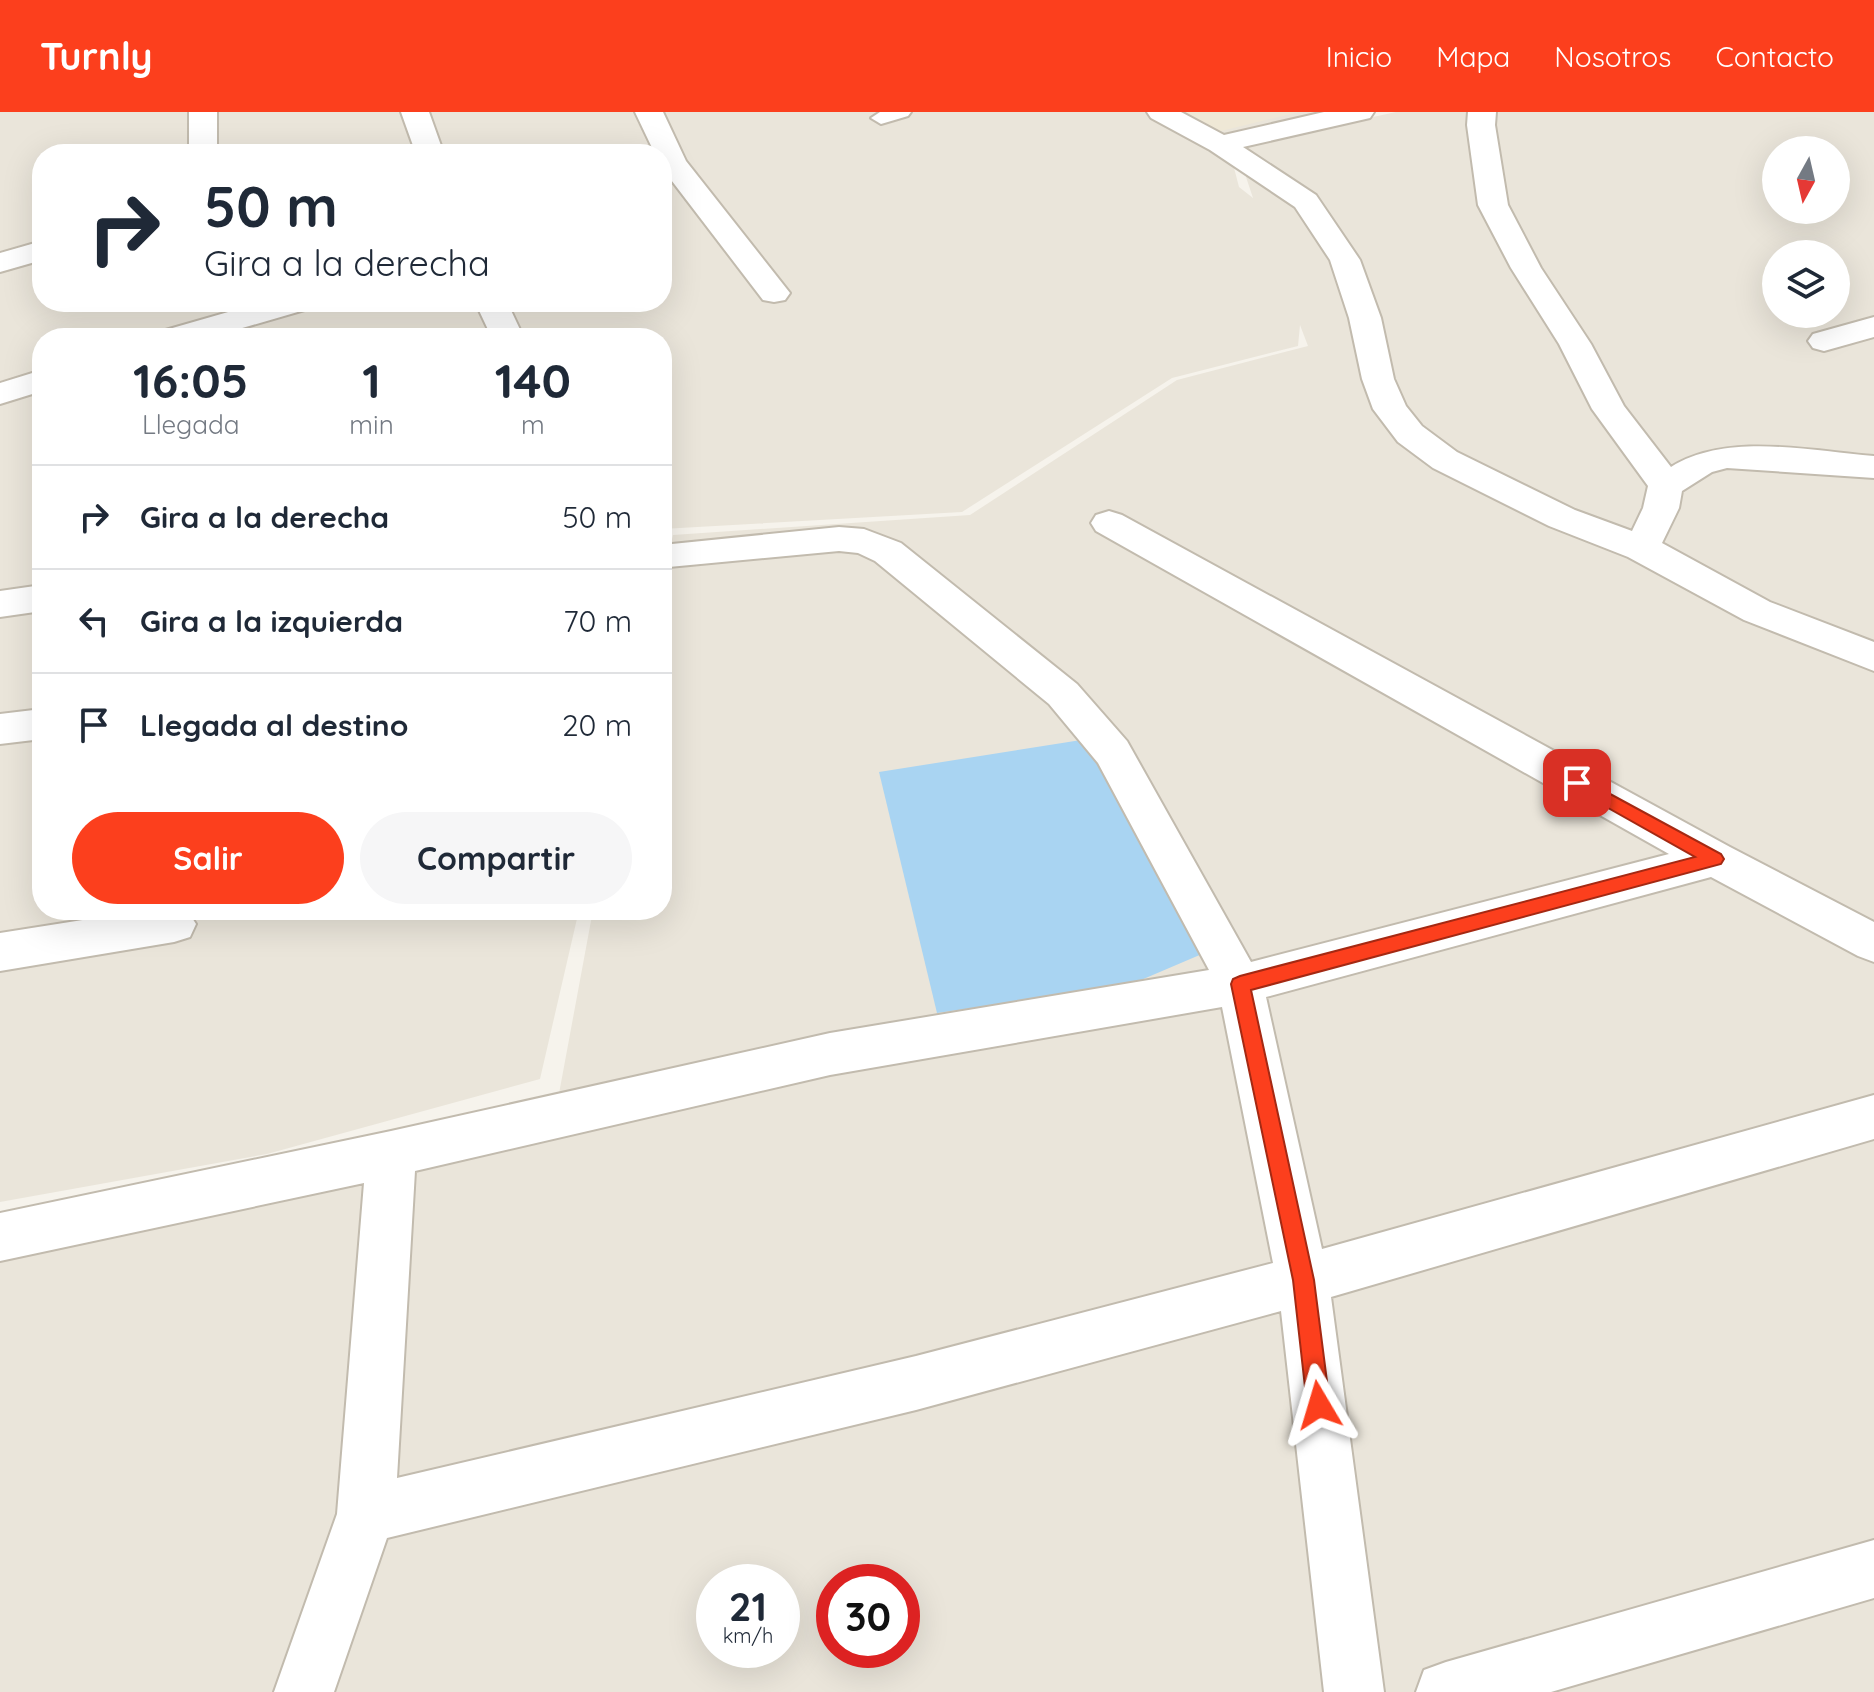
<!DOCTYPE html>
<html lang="es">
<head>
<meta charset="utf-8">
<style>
	body { margin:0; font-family:Quicksand,sans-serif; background:#f6f6f7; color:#1f2937; height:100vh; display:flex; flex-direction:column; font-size:30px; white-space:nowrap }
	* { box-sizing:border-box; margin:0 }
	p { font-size:26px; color:#747a83 }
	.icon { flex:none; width:44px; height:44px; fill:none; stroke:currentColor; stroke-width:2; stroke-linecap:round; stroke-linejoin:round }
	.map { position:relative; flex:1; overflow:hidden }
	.side { position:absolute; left:32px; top:216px; width:640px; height:592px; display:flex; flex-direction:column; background:#fff; border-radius:32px; box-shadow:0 8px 32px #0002 }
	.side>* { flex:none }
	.banner { position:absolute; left:32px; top:32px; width:640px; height:168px; border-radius:32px; box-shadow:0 8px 32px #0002; background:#fff; color:#1f2937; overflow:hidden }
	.needle { width:52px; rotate:188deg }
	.buttons { position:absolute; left:1762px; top:24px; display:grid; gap:16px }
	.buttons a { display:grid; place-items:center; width:88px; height:88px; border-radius:50%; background:#fff; box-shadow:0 8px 32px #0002; font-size:40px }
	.speed { position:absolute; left:696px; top:1452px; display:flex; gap:16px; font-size:40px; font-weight:700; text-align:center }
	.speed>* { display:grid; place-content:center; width:104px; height:104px; border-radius:50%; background:#fff; box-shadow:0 8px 32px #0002; line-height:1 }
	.speed small { font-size:20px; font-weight:400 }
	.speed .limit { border:12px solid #d22; background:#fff; color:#111 }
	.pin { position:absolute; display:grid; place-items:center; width:68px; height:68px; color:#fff; margin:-34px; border-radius:16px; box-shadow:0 4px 12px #0006 }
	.me { position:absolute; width:88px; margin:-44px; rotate:353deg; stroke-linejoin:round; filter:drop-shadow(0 0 6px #0008) }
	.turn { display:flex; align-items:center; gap:28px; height:168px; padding:0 40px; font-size:36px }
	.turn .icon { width:104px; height:104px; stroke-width:2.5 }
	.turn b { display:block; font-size:56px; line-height:68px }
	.eta { display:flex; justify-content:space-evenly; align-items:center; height:136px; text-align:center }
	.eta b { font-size:48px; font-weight:800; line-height:56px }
	.action { display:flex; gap:16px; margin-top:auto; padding:16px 40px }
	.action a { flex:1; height:92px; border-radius:48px; background:#fc3f1d; color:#fff; font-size:32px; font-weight:800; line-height:92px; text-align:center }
	.action a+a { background:#f6f6f7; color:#1f2937 }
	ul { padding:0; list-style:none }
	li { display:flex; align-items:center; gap:24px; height:104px; padding:0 40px; border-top:2px solid #e0e1e3 }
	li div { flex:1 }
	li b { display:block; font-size:30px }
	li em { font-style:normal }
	header { display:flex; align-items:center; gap:48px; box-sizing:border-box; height:112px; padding:0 40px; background:#fc3f1d; color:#fff }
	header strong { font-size:38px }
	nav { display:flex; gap:44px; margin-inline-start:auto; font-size:28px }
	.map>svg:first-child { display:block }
	.residential { fill:#eae5da; fill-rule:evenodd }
	.education { fill:#efe8d6 }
	.water { fill:#a9d4f2 }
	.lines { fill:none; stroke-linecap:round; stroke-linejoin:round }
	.service-casing { stroke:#c2bbae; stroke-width:4 }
	.minor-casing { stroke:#c2bbae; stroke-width:4 }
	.service { fill:#fff; fill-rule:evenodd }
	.minor { fill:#fff; fill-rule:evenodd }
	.route { fill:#fc3f1d; stroke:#a42913; stroke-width:2 }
</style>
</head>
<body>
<header>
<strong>Turnly</strong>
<nav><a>Inicio</a><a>Mapa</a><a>Nosotros</a><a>Contacto</a></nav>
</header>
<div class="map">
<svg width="1874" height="1580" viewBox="0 0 1874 1580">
	<rect width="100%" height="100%" fill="#f6f3ec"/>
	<path class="residential" d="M0 0H1335L1226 25 1239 75 1253 86 1236 35 1396 0H1874V1580H0V1133L553 1014 593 798H662V468L673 423 970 403 1177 268 1308 234 1300 213 1298 234 1172 266 962 400 662 417V226H42V798H579L540 967 267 1042 0 1090ZM1776 38H1836V98H1776ZM42 42H662V190H42ZM1776 142H1836V202H1776ZM714 1470H782V1538H714ZM834 1470H902V1538H834Z"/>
	<path class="education" d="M1180 0H1299L1217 20Z"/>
	<path class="water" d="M1113 623 1209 839 1127 874 937 901 879 660Z"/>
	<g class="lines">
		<defs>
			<path id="service" d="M880 0H911L908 4 881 12 871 6Z"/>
			<path id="minor" d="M189 0H217V42H189Z
				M401 0H429L444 42H416Z
				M635 0H663L686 49 790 181 785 188 774 190 763 188 662 56V42H655Z
				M1147 0H1181L1224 23 1324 0H1374L1370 6 1243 35 1316 83 1360 148 1381 206 1394 267 1406 294 1422 314 1457 340 1575 398 1632 419 1643 396 1648 374 1592 297 1559 232 1511 156 1478 93 1467 13 1468 0H1496L1495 13 1508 93 1541 156 1591 232 1624 294 1671 355C1727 320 1810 339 1874 344V366L1727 356 1712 360 1682 379 1679 396 1662 431 1770 490 1874 530V559L1744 508 1628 445 1549 414 1433 356 1398 330 1373 297 1362 267 1349 206 1330 148 1295 95 1210 38 1151 6Z
				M42 129V148L0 160V141Z
				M263 190H313L308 197 208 226H157L162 219Z
				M475 190H507L524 226H492Z
				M1874 205V225L1824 239 1813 236 1808 229 1813 222Z
				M42 258V279L0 292V271Z
				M1109 399 1122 403 1730 735 1874 810V850L1858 844 1711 765 1266 885 1322 1137 1874 983V1027L1331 1185 1384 1580H1324L1281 1199 916 1298 387 1426 334 1580H274L337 1402 364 1071 0 1149V1101L391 1019 830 921 1209 858 1098 651 1049 592 875 449 858 441 839 439 669 455 662 453V433L839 415 864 417 901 431 1077 572 1127 629 1251 850 1669 742 1096 419 1091 411 1096 403ZM1222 895 1273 1151 916 1244 397 1366 415 1059 830 963Z
				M42 473V499L0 505V479Z
				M42 597V627L0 632V602Z
				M146 798H187L196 812 190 825 174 830 0 859V821Z
				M1874 1428V1486L1551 1580H1416L1424 1558 1446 1550Z"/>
		</defs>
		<use href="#service" class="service-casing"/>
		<use href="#minor" class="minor-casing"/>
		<use href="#service" class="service"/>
		<use href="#minor" class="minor"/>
	</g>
	<path class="route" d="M1577 664 1721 742 1724 747 1721 752 1251 878 1314 1168 1330 1293 1327 1301 1319 1304 1311 1301 1307 1293 1293 1168 1231 872 1233 867 1240 864 1695 745 1571 675 1568 671 1571 666Z"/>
</svg>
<div class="buttons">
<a><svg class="needle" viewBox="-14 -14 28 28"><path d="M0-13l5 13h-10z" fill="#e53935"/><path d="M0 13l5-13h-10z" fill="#747a83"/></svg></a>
<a><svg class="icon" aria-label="layers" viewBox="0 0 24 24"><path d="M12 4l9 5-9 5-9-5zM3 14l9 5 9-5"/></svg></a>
</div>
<div class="speed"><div>21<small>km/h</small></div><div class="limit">30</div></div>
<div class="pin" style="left:1577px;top:671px;background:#d93025"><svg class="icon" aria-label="arrive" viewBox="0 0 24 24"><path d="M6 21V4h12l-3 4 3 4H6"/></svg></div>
<svg class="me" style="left:1319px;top:1293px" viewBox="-20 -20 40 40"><path d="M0-17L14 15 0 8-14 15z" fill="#fc3f1d" stroke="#fff" stroke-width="4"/></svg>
<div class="banner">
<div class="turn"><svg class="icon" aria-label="right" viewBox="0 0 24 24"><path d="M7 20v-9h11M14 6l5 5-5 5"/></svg><div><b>50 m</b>Gira a la derecha</div></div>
</div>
<section class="side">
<div class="eta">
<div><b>16:05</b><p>Llegada</p></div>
<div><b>1</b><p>min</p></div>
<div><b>140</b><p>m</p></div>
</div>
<ul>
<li><svg class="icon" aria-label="right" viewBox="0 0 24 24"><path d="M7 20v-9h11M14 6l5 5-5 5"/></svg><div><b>Gira a la derecha</b></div><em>50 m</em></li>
<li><svg class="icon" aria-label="left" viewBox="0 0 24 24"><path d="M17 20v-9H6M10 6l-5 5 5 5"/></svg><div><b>Gira a la izquierda</b></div><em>70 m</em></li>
<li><svg class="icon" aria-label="arrive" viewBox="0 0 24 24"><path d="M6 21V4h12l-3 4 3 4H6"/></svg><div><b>Llegada al destino</b></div><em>20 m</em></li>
</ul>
<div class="action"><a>Salir</a><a>Compartir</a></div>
</section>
</div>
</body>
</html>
